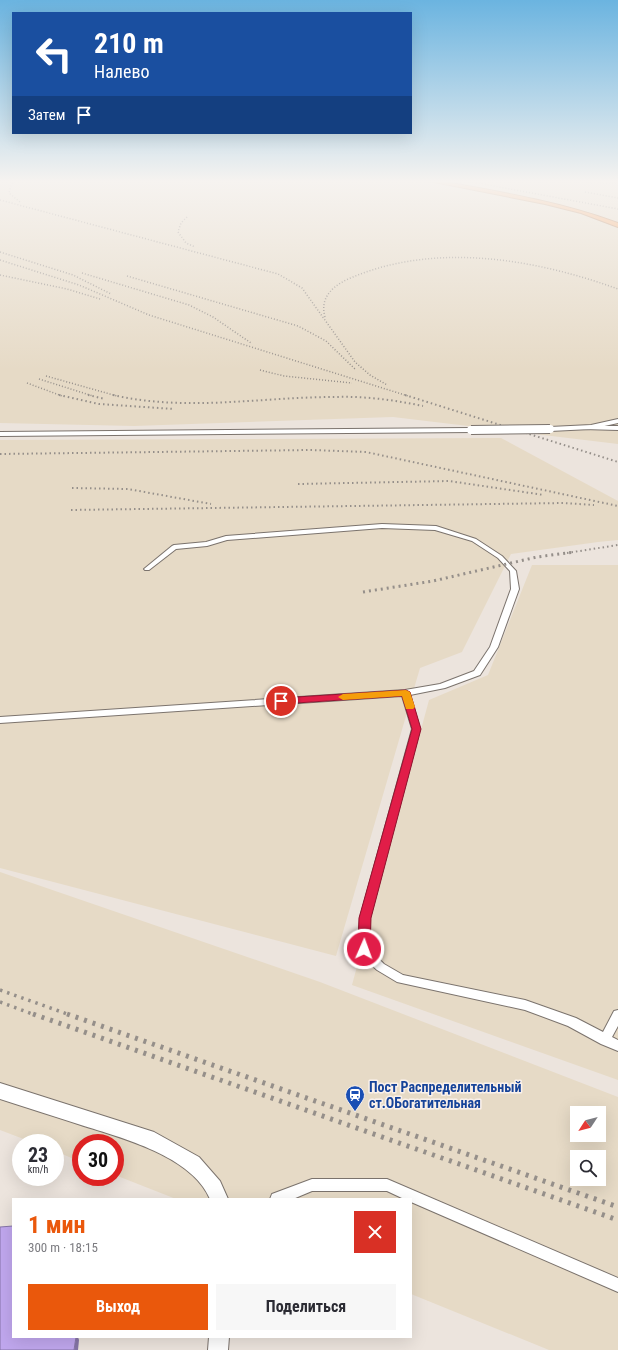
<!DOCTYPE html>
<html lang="ru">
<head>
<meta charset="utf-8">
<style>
	body { margin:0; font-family:"Roboto Condensed",sans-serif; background:#f7f7f7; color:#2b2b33; height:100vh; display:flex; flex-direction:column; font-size:15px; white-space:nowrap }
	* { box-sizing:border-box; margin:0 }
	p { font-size:13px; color:#7c7c81 }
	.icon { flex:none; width:22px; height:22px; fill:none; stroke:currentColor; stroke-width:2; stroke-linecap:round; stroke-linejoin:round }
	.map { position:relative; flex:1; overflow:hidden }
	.sheet { position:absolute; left:12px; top:1198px; width:400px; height:140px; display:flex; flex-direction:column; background:#fff; border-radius:0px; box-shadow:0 4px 16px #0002 }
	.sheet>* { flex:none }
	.top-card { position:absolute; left:12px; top:12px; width:400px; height:122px; border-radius:0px; box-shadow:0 4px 16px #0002; background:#1a4fa0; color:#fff; overflow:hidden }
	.needle { width:26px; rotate:234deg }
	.controls { position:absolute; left:570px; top:1106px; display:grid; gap:8px }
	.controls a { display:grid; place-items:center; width:36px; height:36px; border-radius:0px; background:#fff; box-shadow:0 4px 16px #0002; font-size:20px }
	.speed { position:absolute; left:12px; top:1134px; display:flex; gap:8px; font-size:20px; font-weight:700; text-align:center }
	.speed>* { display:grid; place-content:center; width:52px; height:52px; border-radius:50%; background:#fff; box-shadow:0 4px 16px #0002; line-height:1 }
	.speed small { font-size:10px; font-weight:400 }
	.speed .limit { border:6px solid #d22; background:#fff; color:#111 }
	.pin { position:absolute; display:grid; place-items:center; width:34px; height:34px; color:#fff; margin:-17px; border:2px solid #fff; border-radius:50%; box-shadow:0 1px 4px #0007 }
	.me { position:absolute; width:44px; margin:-22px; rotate:2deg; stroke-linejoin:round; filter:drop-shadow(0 0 3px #0008) }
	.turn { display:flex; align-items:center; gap:14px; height:84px; padding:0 16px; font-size:18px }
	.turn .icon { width:52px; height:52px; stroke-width:2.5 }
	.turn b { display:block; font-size:28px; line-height:34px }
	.then { display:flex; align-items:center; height:38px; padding:0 16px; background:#0003; gap:8px; font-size:15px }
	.round { display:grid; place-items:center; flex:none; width:42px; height:42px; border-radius:0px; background:#f7f7f7 }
	.summary { display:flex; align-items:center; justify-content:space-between; height:68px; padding:0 16px }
	h1 { font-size:24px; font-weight:700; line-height:30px; color:#ea580c }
	.cta { display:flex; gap:8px; margin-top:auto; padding:8px 16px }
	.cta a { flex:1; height:46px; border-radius:0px; background:#ea580c; color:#fff; font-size:16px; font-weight:700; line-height:46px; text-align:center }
	.cta a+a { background:#f7f7f7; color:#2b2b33 }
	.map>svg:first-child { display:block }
	.industrial { fill:#e6dac6; fill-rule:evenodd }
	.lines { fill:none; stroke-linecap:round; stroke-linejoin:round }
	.street-casing { stroke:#7b736d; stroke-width:2 }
	.secondary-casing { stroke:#7b736d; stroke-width:2 }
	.highway-casing { stroke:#b27445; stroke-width:2 }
	.street { fill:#fff; fill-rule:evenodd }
	.secondary { fill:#fff; fill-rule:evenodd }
	.highway { fill:#fa9d56; fill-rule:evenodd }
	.rail-far4 { stroke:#958f8a; stroke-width:1.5; stroke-dasharray:1 2; stroke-linecap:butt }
	.rail-far3 { stroke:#958f8a; stroke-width:2; stroke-dasharray:1.5 3; stroke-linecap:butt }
	.rail-far2 { stroke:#958f8a; stroke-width:3; stroke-dasharray:2 4; stroke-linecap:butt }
	.rail-far1 { stroke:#958f8a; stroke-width:3.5; stroke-dasharray:2.5 5; stroke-linecap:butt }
	.rail { stroke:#958f8a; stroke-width:5; stroke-dasharray:3 6; stroke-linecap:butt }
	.secondary-bridge-casing { stroke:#7b736d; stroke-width:10; stroke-linecap:butt }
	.secondary-bridge { stroke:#fff; stroke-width:8 }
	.shaded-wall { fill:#8675a7 }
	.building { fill:#c0a7ee; stroke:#8675a7 }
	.route { fill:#e11d48; stroke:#92132f }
	.slow { fill:#f59e0b }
	.labels { text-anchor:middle; stroke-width:3; stroke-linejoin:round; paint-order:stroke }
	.near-transit-label { font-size:14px; font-weight:bold; fill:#164399; stroke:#faf1eb; text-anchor:start }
</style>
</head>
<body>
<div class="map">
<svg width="618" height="1350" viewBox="0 0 618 1350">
	<rect width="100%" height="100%" fill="#ece4dd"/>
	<path class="industrial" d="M0 181H618V444L393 417 134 426 0 423Z
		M501 438 618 501V540L598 542 511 554 462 652 420 668 336 956 0 868V440Z
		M532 565H618V1080L352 985 429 700 488 675Z
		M0 872 320 982 618 1097V1350H549L411 1294V1199H176L115 1175V1143H81V1162L55 1151V1143H34L0 1130ZM577 1113H599V1135H577ZM577 1157H599V1179H577Z"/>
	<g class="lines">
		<defs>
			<path id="street" d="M585 426H618V430L583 429V427Z
				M382 524 436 526 476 539 502 556 516 571 519 589 498 647 480 675 445 688 410 695 420 729 370 918 369 943 371 951 384 964 403 975 525 1000 576 1018 603 1032 614 1011 618 1010V1026L612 1037 618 1040V1051L601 1044 568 1026 525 1010 397 982 377 970 364 958 358 943 360 918 412 729 402 696 0 723V717L405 690 440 684 474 671 490 647 511 589 510 571 498 558 472 541 435 530 382 528 227 540 207 546 176 549 149 570H145L144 569 172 546 174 545 206 542 226 536Z
				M312 1179H387L618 1278V1292L411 1202V1199H404L387 1191H312L293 1199H270L272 1194Z"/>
			<path id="secondary" d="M618 419V423L591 429 550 431 546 429 550 427 591 425Z
				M471 428 475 430 474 432 0 436V432Z
				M0 1083 154 1132 199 1157 220 1181 228 1199H210C192 1156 122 1138 81 1125 54 1116 27 1108 0 1099Z
				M209 1337H229L228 1350H208Z"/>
			<path id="highway" d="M429 181H440C501 192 560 202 618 223V227L581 213 545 204Z"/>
		</defs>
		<use href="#street" class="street-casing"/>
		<use href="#secondary" class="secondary-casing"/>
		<use href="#highway" class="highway-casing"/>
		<use href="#street" class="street"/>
		<use href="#secondary" class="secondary"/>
		<use href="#highway" class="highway"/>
		<path class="rail-far4" d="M15 181 11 185 9 193 20 202
			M467 181 618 209
			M516 181 618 183
			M585 192 618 198
			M0 200 278 274 302 288 355 362 370 375 387 385
			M187 217 181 223 178 232 186 243 195 247
			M0 252 73 275 111 294
			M0 260 79 285 149 315 408 396
			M82 273 189 305 213 317 251 343
			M0 275 67 289 100 299
			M127 276 298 326 326 341 356 370
			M325 317C319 296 335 284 353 277 437 242 535 259 618 289
			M260 370 284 376 352 383
			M46 376 117 396
			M39 379 93 396
			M27 383 62 396"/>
		<path class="rail-far3" d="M59 395 99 404 174 409
			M88 395 105 399
			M113 395C187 412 260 397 335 397 365 396 394 400 423 406
			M405 395 618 462
			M0 454 311 450 366 452 618 506
			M298 484 449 481 544 495
			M72 488 128 489 211 504
			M71 510 564 503 594 505
			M567 553 618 545"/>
		<path class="rail-far2" d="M363 592 433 581 537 557 574 552"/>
		<path class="rail-far1" d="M0 990 70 1015
			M0 1002 35 1015"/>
		<path class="rail" d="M33 1014 618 1220
			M67 1014 618 1207"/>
		<defs>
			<path id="secondary-bridge" d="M471 430 550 429"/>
		</defs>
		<use href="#secondary-bridge" class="secondary-bridge-casing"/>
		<use href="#secondary-bridge" class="secondary-bridge"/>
	</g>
	<path class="shaded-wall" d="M76 1337H78L79 1340 78 1350H74Z"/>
	<path class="building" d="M13 1226V1337H76L74 1350H0V1227Z"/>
	<linearGradient id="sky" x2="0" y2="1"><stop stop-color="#6bb4e0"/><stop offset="0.49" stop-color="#f6f3f0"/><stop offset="1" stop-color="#f6f3f0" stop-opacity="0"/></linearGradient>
	<rect width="618" height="370" fill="url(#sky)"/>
	<path class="route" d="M406 690 410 692 421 729 371 918 370 949 369 953 364 954 360 953 358 949 359 918 412 729 402 696 281 704 276 701 281 698Z"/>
	<path class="slow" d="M406 690 410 692 415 707 413 709H406L402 696 343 700 338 697 343 694Z"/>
	<defs>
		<symbol id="station-pin" viewBox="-11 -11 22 30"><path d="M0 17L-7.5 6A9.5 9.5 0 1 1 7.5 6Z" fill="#1a4fb4" stroke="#faf1eb"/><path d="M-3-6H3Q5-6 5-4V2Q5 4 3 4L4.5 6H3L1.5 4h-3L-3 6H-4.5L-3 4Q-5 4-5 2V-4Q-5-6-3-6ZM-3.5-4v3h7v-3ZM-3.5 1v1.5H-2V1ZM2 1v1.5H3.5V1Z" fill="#fff"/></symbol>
	</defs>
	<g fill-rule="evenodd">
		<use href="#station-pin" x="344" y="1084" width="22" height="30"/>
	</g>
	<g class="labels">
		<g class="near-transit-label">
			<text x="369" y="1092">Пост Распределительный<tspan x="369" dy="16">ст.ОБогатительная</tspan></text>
		</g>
	</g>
</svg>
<div class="controls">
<a><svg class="needle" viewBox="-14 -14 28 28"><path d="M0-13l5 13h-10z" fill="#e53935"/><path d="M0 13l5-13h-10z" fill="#7c7c81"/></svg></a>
<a><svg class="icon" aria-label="search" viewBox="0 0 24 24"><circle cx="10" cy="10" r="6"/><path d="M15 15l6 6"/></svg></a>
</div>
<div class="speed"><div>23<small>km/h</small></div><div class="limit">30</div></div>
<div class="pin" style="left:281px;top:701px;background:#d93025"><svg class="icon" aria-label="arrive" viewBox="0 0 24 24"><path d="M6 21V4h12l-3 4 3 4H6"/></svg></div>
<svg class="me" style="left:364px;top:949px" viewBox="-20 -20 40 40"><circle r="17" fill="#e11d48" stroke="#fff" stroke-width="3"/><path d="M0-11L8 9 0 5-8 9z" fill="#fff"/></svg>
<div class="top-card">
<div class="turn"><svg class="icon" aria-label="left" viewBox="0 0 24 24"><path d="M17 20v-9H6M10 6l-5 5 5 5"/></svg><div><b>210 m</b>Налево</div></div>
<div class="then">Затем<svg class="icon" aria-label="arrive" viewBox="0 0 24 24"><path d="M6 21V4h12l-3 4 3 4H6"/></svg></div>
</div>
<section class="sheet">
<div class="summary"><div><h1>1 мин</h1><p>300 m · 18:15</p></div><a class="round" style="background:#d93025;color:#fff"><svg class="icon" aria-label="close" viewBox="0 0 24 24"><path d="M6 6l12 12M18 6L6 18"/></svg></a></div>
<div class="cta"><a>Выход</a><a>Поделиться</a></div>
</section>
</div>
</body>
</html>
